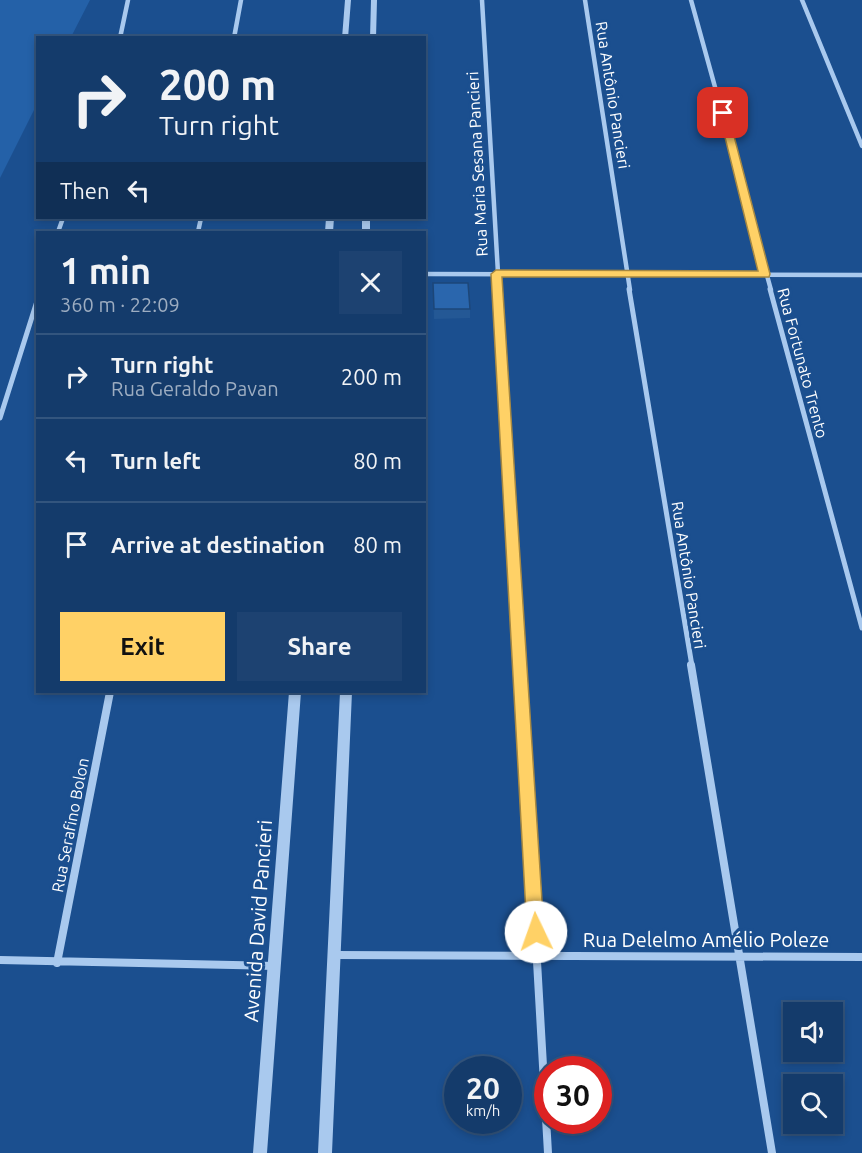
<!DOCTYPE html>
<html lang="en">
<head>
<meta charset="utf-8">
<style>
	body { margin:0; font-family:Ubuntu,sans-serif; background:#1d4271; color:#f1f3f6; height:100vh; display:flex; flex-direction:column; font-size:22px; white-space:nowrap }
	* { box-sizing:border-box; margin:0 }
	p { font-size:20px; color:#9dadc1 }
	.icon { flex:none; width:33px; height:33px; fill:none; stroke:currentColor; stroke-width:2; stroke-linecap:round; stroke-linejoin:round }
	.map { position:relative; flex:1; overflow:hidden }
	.panel { position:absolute; left:36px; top:231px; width:390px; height:462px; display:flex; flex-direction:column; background:#143b6b; border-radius:0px; box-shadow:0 3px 9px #0003,0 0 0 2px #33557e }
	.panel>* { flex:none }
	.hud { position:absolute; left:36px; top:36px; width:390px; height:183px; border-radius:0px; box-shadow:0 3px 9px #0003,0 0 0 2px #33557e; background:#143b6b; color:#f1f3f6; overflow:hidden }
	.tools { position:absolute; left:783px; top:1002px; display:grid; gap:12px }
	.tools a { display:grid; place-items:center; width:60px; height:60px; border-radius:0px; background:#143b6b; box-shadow:0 3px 9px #0003,0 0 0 2px #33557e; font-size:30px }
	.speed { position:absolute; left:444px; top:1056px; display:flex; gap:12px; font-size:30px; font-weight:700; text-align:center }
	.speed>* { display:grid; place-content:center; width:78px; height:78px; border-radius:50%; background:#143b6b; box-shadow:0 3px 9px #0003,0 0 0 2px #33557e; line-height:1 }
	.speed small { font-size:15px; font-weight:400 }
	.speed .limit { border:9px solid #d22; background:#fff; color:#111 }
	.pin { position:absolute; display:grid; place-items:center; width:51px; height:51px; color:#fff; margin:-26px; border-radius:12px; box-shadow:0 3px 9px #0006 }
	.me { position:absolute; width:66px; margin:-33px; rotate:357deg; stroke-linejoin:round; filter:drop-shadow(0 0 4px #0008) }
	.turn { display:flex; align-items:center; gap:21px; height:126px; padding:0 24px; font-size:27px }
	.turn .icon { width:78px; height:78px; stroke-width:2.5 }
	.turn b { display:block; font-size:42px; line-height:51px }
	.then { display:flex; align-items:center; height:57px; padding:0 24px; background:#0003; gap:12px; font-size:22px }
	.round { display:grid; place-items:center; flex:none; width:63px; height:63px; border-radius:0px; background:#1d4271 }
	.overview { display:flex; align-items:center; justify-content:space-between; height:102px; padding:0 24px }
	h1 { font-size:36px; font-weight:700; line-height:45px }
	.button { display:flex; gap:12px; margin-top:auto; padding:12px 24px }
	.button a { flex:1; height:69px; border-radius:0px; background:#ffd166; color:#111; font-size:24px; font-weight:700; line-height:69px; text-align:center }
	.button a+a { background:#1d4271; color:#f1f3f6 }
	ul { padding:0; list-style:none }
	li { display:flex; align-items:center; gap:18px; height:84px; padding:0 24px; border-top:2px solid #33557e }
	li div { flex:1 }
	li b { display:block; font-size:22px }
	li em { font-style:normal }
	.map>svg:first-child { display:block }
	.green { fill:#2461a8 }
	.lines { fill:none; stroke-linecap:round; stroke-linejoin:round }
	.minor-far2 { stroke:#a9c9ee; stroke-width:4.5 }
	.minor-far1 { stroke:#a9c9ee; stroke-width:5 }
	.minor { stroke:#a9c9ee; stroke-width:8 }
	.tertiary { fill:#a9c9ee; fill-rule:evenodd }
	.wall { fill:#245895 }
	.building { fill:#2a66ad; stroke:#1d4779; stroke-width:1.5 }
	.route { fill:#ffd166; stroke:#a68842; stroke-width:1.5 }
	.labels { text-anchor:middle; stroke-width:6; stroke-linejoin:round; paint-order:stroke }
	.street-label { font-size:16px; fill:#fff; stroke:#1b4f8f }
	.near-street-label { font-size:20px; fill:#fff; stroke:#1b4f8f }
</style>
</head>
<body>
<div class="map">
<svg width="862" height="1153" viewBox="0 0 862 1153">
	<rect width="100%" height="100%" fill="#1b4f8f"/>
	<path class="green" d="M0 0H90L71 37 38 38 37 104 0 178Z"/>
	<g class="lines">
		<path class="minor-far2" d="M482 0 499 290
			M585 0 630 290
			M691 0 771 290
			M802 0 862 146
			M120 38 128 0
			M234 38 241 0
			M58 232 63 218
			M198 232 201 218
			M424 274 862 275"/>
		<path class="minor-far1" d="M499 289 520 666
			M629 289 692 666
			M770 289 862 628
			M0 418 38 298"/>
		<path class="minor" d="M520 665 548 1153
			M691 665 772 1153
			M335 955 862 957
			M0 960 274 966
			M57 963 110 692"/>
		<path class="tertiary" d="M345 0H351L348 38H342Z
			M371 0H377L376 38H370Z
			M326 218H334L333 232H325Z
			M362 218H370V232H362Z
			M289 692H301L267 1153H253Z
			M340 692H352L332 1153H318Z"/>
	</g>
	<path class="wall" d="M433 283 470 309V318L434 319Z"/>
	<path class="building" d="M433 283H468L470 309H434Z"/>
	<path class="route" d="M723 110 728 113 770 274 769 277H502L544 932 542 937 536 940 530 937 527 932 491 274 496 270 758 271 719 113Z"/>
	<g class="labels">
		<g class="street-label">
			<text transform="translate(613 95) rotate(81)" y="6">Rua Antônio Pancieri</text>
			<text transform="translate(477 164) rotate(-93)" y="6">Rua Maria Sesana Pancieri</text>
			<text transform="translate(803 363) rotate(75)" y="6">Rua Fortunato Trento</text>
			<text transform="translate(689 575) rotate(81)" y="6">Rua Antônio Pancieri</text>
			<text transform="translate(70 825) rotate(-79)" y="6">Rua Serafino Bolon</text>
		</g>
		<g class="near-street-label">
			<text transform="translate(258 921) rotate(-86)" y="7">Avenida David Pancieri</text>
			<text x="706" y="947">Rua Delelmo Amélio Poleze</text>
		</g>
	</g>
</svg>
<div class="tools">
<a><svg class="icon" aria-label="sound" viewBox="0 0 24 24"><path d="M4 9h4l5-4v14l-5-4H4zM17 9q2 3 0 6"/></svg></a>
<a><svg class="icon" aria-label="search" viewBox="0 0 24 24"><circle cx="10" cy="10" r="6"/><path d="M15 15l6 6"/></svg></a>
</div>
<div class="speed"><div>20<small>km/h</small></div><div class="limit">30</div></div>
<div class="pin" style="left:723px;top:113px;background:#d93025"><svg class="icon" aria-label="arrive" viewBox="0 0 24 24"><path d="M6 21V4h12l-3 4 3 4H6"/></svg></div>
<svg class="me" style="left:536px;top:932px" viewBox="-20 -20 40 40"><circle r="19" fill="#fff"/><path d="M0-13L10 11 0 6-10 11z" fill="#ffd166"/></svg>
<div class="hud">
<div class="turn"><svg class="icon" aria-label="right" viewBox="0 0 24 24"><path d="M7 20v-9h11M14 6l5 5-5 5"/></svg><div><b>200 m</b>Turn right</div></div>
<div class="then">Then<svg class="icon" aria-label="left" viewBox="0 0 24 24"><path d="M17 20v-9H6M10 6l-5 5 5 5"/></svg></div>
</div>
<section class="panel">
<div class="overview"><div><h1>1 min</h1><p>360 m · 22:09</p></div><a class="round"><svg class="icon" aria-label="close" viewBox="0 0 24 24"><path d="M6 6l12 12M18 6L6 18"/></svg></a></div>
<ul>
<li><svg class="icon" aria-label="right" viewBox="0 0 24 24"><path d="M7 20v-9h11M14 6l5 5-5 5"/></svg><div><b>Turn right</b><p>Rua Geraldo Pavan</p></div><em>200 m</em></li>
<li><svg class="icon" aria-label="left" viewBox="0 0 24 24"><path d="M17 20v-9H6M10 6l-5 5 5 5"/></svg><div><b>Turn left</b></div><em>80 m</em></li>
<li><svg class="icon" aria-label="arrive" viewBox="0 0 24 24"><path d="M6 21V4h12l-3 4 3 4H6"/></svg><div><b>Arrive at destination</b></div><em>80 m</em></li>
</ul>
<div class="button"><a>Exit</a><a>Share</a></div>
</section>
</div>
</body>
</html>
